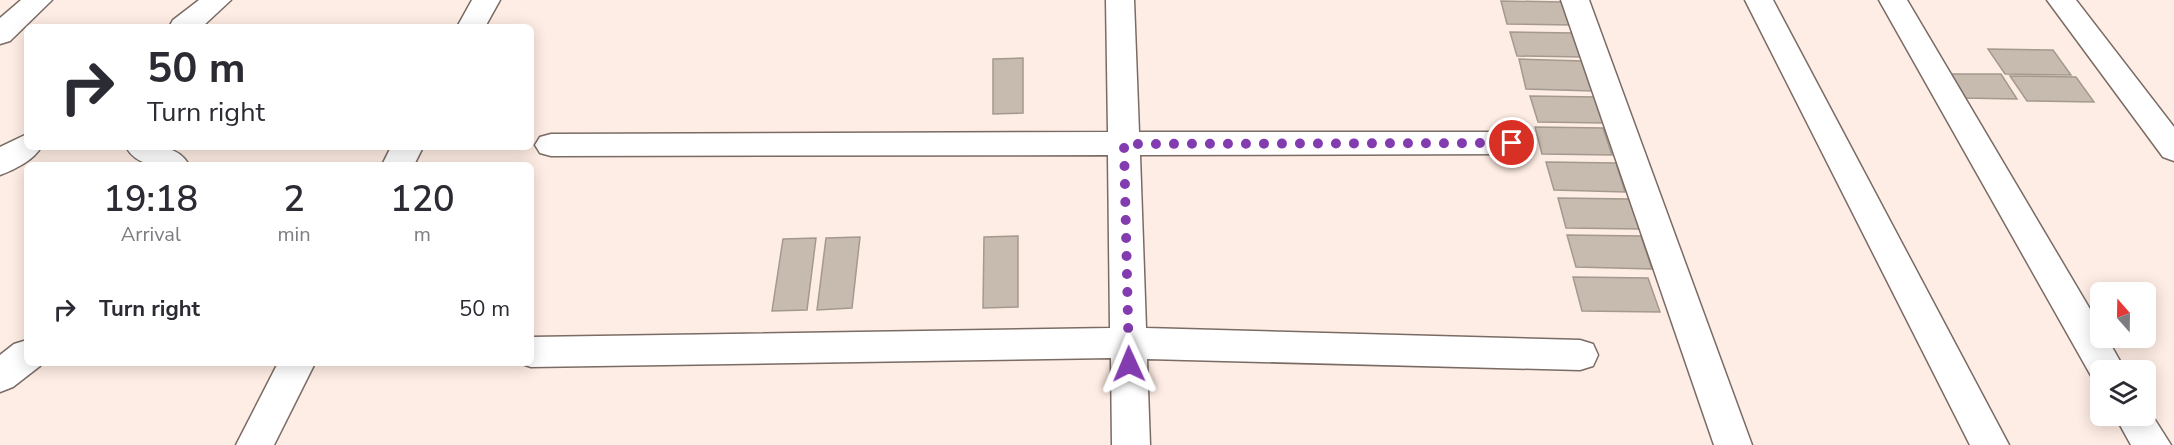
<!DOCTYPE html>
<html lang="en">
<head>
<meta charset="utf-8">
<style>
	body { margin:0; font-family:"Nunito Sans",sans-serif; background:#f7f7f7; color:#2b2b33; height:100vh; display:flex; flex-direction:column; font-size:22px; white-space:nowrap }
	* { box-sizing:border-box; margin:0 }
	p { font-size:20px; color:#7c7c81 }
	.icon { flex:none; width:33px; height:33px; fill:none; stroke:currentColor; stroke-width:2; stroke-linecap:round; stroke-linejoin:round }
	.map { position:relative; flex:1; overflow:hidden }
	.drawer { position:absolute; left:24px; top:162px; width:510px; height:204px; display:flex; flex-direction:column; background:#fff; border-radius:9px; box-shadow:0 3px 15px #0003 }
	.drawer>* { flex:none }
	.guide { position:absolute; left:24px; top:24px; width:510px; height:126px; border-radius:9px; box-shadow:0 3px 15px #0003; background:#fff; color:#2b2b33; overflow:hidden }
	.needle { width:39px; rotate:340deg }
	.tools { position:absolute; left:2090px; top:282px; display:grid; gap:12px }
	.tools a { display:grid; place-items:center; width:66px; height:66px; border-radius:9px; background:#fff; box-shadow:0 3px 15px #0003; font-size:30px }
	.pin { position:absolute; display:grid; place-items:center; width:51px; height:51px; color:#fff; margin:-26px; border:3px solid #fff; border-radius:50%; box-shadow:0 2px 6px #0007 }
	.me { position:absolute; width:66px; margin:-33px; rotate:359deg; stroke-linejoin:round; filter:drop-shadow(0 0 4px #0008) }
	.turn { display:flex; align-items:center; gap:21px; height:126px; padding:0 24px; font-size:27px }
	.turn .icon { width:78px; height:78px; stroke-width:2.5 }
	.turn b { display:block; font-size:42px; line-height:51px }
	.eta { display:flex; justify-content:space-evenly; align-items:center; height:102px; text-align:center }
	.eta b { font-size:36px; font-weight:600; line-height:42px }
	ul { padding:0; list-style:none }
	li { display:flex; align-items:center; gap:18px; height:90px; padding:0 24px }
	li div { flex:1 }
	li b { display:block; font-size:22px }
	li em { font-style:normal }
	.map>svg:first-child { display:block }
	.building { fill:#c6bbae; stroke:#a4998d; stroke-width:1.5 }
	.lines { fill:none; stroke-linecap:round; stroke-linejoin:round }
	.minor-casing { stroke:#7a6b64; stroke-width:3 }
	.minor { fill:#fff; fill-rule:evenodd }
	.route { stroke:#833caf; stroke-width:10; stroke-dasharray:0 18 }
</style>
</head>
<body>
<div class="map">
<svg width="2174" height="445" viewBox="0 0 2174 445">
	<rect width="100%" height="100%" fill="#feede4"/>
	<path class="building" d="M1501 1 1563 2 1571 25 1507 24Z
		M1510 32 1574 33 1582 57 1517 56Z
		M1988 49 2053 50 2071 75 2005 74Z
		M1023 58V113L993 114V59Z
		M1519 59 1583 61 1592 91 1526 89Z
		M1946 74H2001L2017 99 1961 98Z
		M2010 76 2076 77 2094 102 2027 101Z
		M1530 96 1597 97 1606 123 1538 122Z
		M1535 127 1603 128 1612 155 1542 154Z
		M1546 162 1616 163 1625 192 1554 190Z
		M1558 198 1630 199 1640 229 1566 228Z
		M1567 235 1641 236 1652 269 1576 267Z
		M1018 236V307L983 308 984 237Z
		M860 237 852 308 817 310 826 238Z
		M816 238 807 310 772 311 783 239Z
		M1573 277 1648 278 1660 312 1582 311Z"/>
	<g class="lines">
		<defs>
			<path id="minor" d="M21 0H52L10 41 0 44V18Z
				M199 0H231L202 27H169L173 20Z
				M472 0H500L485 27H457Z
				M1106 0H1134L1139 132H1512L1523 135 1528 143 1523 151 1512 154 1140 155 1146 328 1580 340 1593 344 1598 355 1593 366 1580 370 1147 359 1150 445H1112L1111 358 531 367 519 363H531V337L1110 328 1108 155 551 156 540 153 535 145 540 137 551 134 1108 132Z
				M1561 0H1589L1752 445H1714Z
				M1745 0H1773L2009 445H1970Z
				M1879 0H1907L2100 326V338H2107L2125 370H2100V383L2094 381Z
				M2047 0H2076L2174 127V161L2163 157Z
				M27 134V147H41C34 160 14 170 0 175V147Z
				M126 147C149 147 176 142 189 165 166 165 139 170 126 147Z
				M391 147H423L414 165H382Z
				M27 340V363H41L40 366 13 387 0 392V355L14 344Z
				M278 363H315L274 445H236Z
				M2145 404 2171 445H2131L2115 416H2145Z"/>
		</defs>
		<use href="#minor" class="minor-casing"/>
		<use href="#minor" class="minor"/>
	</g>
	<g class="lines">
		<path class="route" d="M1129 364 1124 144 1512 143"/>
	</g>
</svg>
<div class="tools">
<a><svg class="needle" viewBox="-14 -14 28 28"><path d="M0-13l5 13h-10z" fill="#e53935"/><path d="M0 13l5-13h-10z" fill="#7c7c81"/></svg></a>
<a><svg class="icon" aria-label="layers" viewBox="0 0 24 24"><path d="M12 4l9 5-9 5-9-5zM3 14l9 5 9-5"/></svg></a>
</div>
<div class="pin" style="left:1512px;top:143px;background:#d93025"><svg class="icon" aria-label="arrive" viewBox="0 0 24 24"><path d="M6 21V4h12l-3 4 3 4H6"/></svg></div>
<svg class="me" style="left:1129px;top:364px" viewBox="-20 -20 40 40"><path d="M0-17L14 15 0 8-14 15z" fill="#833caf" stroke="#fff" stroke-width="4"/></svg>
<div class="guide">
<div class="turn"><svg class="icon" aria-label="right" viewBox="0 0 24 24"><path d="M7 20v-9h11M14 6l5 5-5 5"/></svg><div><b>50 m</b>Turn right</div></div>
</div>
<section class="drawer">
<div class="eta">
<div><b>19:18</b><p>Arrival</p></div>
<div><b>2</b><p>min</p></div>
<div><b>120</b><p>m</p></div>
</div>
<ul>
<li><svg class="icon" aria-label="right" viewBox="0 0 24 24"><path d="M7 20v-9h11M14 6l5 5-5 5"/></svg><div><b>Turn right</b></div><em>50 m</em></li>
</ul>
</section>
</div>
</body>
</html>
